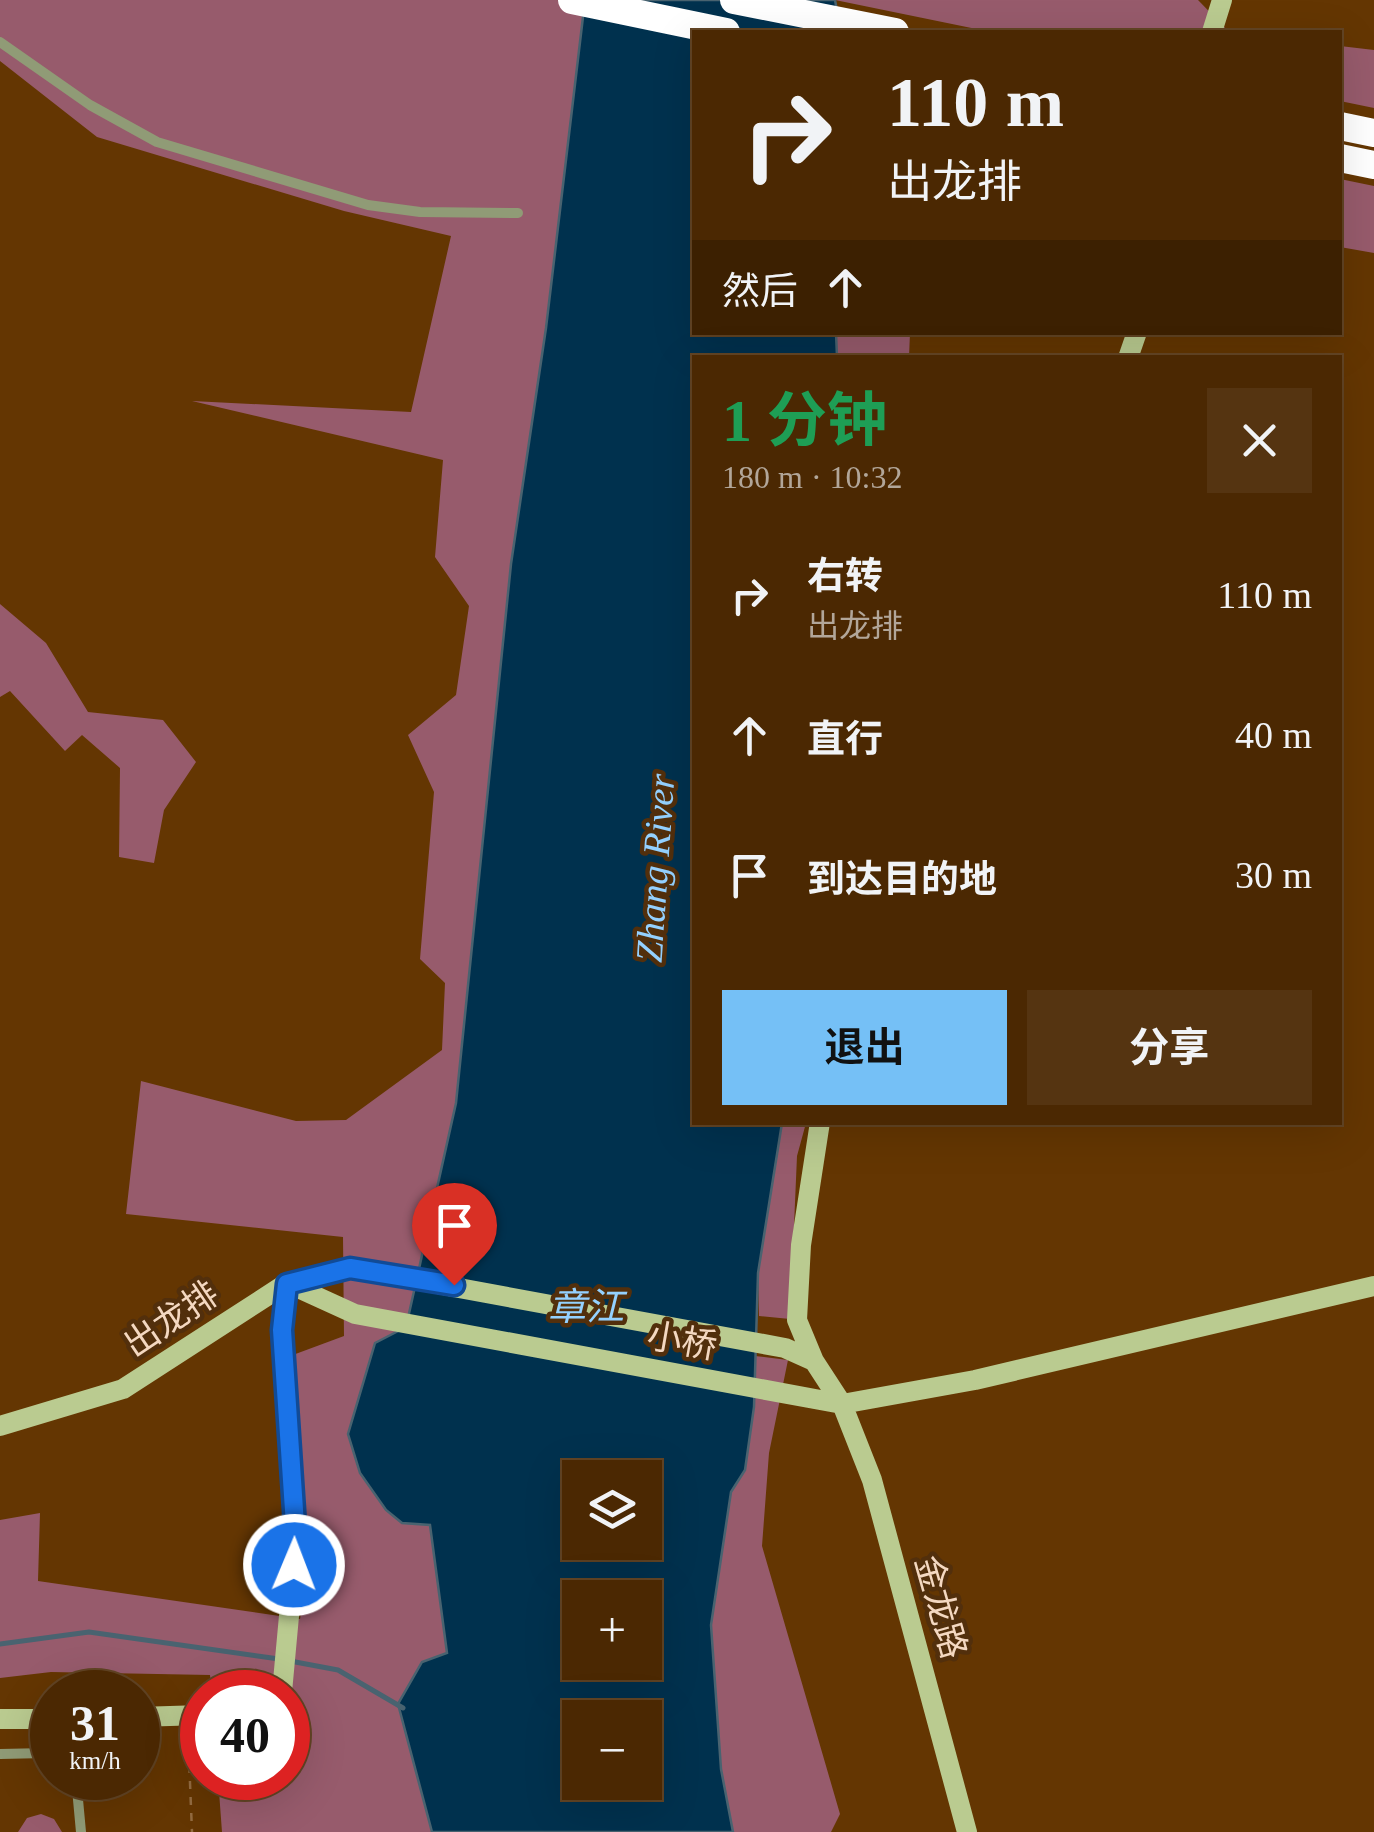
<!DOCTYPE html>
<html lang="zh">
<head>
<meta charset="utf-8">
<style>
	body { margin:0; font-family:"Times New Roman","Noto Sans SC",serif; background:#553411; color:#f1f3f6; height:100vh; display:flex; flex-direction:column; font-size:38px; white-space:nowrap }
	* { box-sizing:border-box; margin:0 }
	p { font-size:32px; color:#b2a699 }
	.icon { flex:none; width:55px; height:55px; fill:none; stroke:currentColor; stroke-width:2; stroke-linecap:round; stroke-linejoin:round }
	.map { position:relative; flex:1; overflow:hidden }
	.drawer { position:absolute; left:692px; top:355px; width:650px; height:770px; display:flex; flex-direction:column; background:#4b2802; border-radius:0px; box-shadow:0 10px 40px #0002,0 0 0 2px #624424 }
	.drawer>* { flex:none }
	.top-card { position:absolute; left:692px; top:30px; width:650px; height:305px; border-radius:0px; box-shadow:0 10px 40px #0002,0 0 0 2px #624424; background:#4b2802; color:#f1f3f6; overflow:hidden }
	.buttons { position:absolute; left:562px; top:1460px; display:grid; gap:20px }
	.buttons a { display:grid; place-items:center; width:100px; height:100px; border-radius:0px; background:#4b2802; box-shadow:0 10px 40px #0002,0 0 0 2px #624424; font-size:50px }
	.speed { position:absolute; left:30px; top:1670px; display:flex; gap:20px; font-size:50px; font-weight:700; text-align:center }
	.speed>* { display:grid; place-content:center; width:130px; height:130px; border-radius:50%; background:#4b2802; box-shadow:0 10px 40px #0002,0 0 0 2px #624424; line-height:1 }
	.speed small { font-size:25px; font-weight:400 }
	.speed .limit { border:15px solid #d22; background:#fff; color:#111 }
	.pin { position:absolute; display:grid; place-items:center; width:85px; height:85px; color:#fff; margin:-102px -42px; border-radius:50% 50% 50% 0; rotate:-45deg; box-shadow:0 0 10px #0007 }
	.pin .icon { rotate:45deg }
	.me { position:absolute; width:110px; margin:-55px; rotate:1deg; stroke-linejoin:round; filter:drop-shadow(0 0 8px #0008) }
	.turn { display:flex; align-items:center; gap:35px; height:210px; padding:0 30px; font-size:45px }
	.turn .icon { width:130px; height:130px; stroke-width:2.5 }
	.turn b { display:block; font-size:70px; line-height:85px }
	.then { display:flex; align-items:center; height:95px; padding:0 30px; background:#0003; gap:20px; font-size:38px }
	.round { display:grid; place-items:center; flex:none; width:105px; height:105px; border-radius:0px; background:#553411 }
	.headline { display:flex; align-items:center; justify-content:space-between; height:170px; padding:0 30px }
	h1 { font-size:60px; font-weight:700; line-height:75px; color:#1e9e55 }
	.primary-button { display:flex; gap:20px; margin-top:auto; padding:20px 30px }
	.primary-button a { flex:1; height:115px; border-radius:0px; background:#75c0f6; color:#111; font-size:40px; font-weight:700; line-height:115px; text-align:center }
	.primary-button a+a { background:#553411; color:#f1f3f6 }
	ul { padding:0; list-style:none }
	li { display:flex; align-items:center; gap:30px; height:140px; padding:0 30px }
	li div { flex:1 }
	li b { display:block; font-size:38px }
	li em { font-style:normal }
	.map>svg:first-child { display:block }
	.green { fill:#975b6c }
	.water { fill:#00314e; stroke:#496370; stroke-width:2.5; fill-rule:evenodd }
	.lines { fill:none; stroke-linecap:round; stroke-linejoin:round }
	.stream { stroke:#496370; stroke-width:5 }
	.path { stroke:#936b40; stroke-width:2.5; stroke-dasharray:8 8; stroke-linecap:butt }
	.street { stroke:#909b76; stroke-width:10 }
	.secondary { stroke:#bacb90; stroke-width:20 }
	.highway { stroke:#fff; stroke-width:28 }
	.route-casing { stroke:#114b97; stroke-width:25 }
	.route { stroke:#1a73e8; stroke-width:18 }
	.labels { text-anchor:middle; stroke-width:9; stroke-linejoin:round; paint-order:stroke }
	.street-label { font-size:35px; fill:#f4d8c1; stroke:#522f0c }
	.water-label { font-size:38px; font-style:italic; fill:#94d1ff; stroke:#522f0c }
</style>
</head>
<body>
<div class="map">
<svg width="1374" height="1832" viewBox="0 0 1374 1832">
	<rect width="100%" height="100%" fill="#643602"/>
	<path class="green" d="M0 0H557L584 5 546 328 511 564 456 1103 406 1327 375 1344 348 1434 402 1523 430 1525 447 1653 398 1704 432 1832H222L218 1778H288V1692H212L210 1675 51 1672 0 1678V1520L40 1513 38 1581 300 1619 311 1562 282 1359 344 1336 343 1237 126 1214 141 1081 296 1121 346 1120 442 1050 445 983 420 959 434 792 408 735 456 695 469 606 435 557 443 460 192 401 411 412 451 236 344 211 97 137 0 61Z
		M835 0H1198L1229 32H991Z
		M1340 46 1374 50V108L1340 101Z
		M1340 179 1374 186V253L1340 247Z
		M836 333H910L909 357H837Z
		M0 604 46 643 88 712 163 720 196 762 164 810 154 863 119 857 120 768 82 735 65 751 10 691 0 697Z
		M782 1123H806L797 1156 790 1319 759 1316 758 1273Z
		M755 1356 788 1360 769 1453 762 1546 840 1814 831 1832H733L721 1769 711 1625 731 1492 745 1470Z
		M41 1814 54 1819 62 1832H18L27 1818Z"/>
	<path class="water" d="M585 0H835L841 32H695V332L836 333 837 357 695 358V1122L782 1123 758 1273 754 1407 745 1470 731 1492 711 1625 721 1769 733 1832H432L398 1704 422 1662 447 1653 430 1525 402 1523 386 1510 360 1473 348 1434 375 1343 406 1327 456 1103 511 564 546 328ZM580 1478H645V1542H580ZM580 1598H645V1662H580ZM580 1718H645V1782H580Z"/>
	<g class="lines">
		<path class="stream" d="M0 1644 89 1632 279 1659
			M290 1661 338 1670 403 1708"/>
		<path class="path" d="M188 1733 192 1832"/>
		<path class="street" d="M0 42 90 105 157 142 368 205 420 212 518 213
			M0 1754 46 1753 52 1757
			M76 1778 81 1832"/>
		<path class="secondary" d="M1212 32 1222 0
			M1128 358 1137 332
			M820 1122 801 1245 797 1320 814 1361 842 1404 872 1480 967 1832
			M0 1426 123 1389 287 1283 350 1268 785 1348 814 1361
			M282 1692 296 1540 282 1330 287 1283 355 1314 842 1404 975 1380 1374 1286
			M138 1717 202 1715
			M0 1719H52"/>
		<path class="highway" d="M572 0 726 32
			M734 0 895 32
			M1340 126 1374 133
			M1340 158 1374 165"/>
	</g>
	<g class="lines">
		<defs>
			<path id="route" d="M294 1565 296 1540 282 1330 287 1284 350 1268 454 1285"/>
		</defs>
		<use href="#route" class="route-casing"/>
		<use href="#route" class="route"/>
	</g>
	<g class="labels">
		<g class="street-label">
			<text transform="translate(171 1319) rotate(-34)" y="12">出龙排</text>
			<text transform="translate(682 1341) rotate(10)" y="12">小桥</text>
			<text transform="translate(941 1607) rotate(74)" y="12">金龙路</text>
		</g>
		<g class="water-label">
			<text transform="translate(655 868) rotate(-86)" y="13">Zhang River</text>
			<text x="586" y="1320">章江</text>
		</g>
	</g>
</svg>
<div class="buttons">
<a><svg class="icon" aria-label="layers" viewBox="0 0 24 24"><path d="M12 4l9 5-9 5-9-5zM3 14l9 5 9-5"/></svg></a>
<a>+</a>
<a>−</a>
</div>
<div class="speed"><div>31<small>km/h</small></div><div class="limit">40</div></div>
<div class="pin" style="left:454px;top:1285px;background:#d93025"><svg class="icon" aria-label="arrive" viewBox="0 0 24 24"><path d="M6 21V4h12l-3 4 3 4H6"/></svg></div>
<svg class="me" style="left:294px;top:1565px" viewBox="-20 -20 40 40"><circle r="17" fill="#1a73e8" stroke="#fff" stroke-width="3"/><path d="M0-11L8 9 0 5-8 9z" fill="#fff"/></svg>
<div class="top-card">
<div class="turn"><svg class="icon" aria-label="right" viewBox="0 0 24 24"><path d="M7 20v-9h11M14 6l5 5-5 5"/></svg><div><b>110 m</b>出龙排</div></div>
<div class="then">然后<svg class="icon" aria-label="ahead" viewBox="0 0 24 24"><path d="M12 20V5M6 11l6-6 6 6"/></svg></div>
</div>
<section class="drawer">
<div class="headline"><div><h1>1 分钟</h1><p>180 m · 10:32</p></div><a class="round"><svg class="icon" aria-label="close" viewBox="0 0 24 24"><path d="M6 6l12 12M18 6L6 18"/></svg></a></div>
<ul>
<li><svg class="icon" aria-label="right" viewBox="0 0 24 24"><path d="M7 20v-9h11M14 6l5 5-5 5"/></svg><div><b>右转</b><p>出龙排</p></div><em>110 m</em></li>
<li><svg class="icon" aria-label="ahead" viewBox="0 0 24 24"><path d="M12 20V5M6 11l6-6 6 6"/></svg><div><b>直行</b></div><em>40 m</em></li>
<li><svg class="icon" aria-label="arrive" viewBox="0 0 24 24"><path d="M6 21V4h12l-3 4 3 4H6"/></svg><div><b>到达目的地</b></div><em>30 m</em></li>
</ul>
<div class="primary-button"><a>退出</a><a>分享</a></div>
</section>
</div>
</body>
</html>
